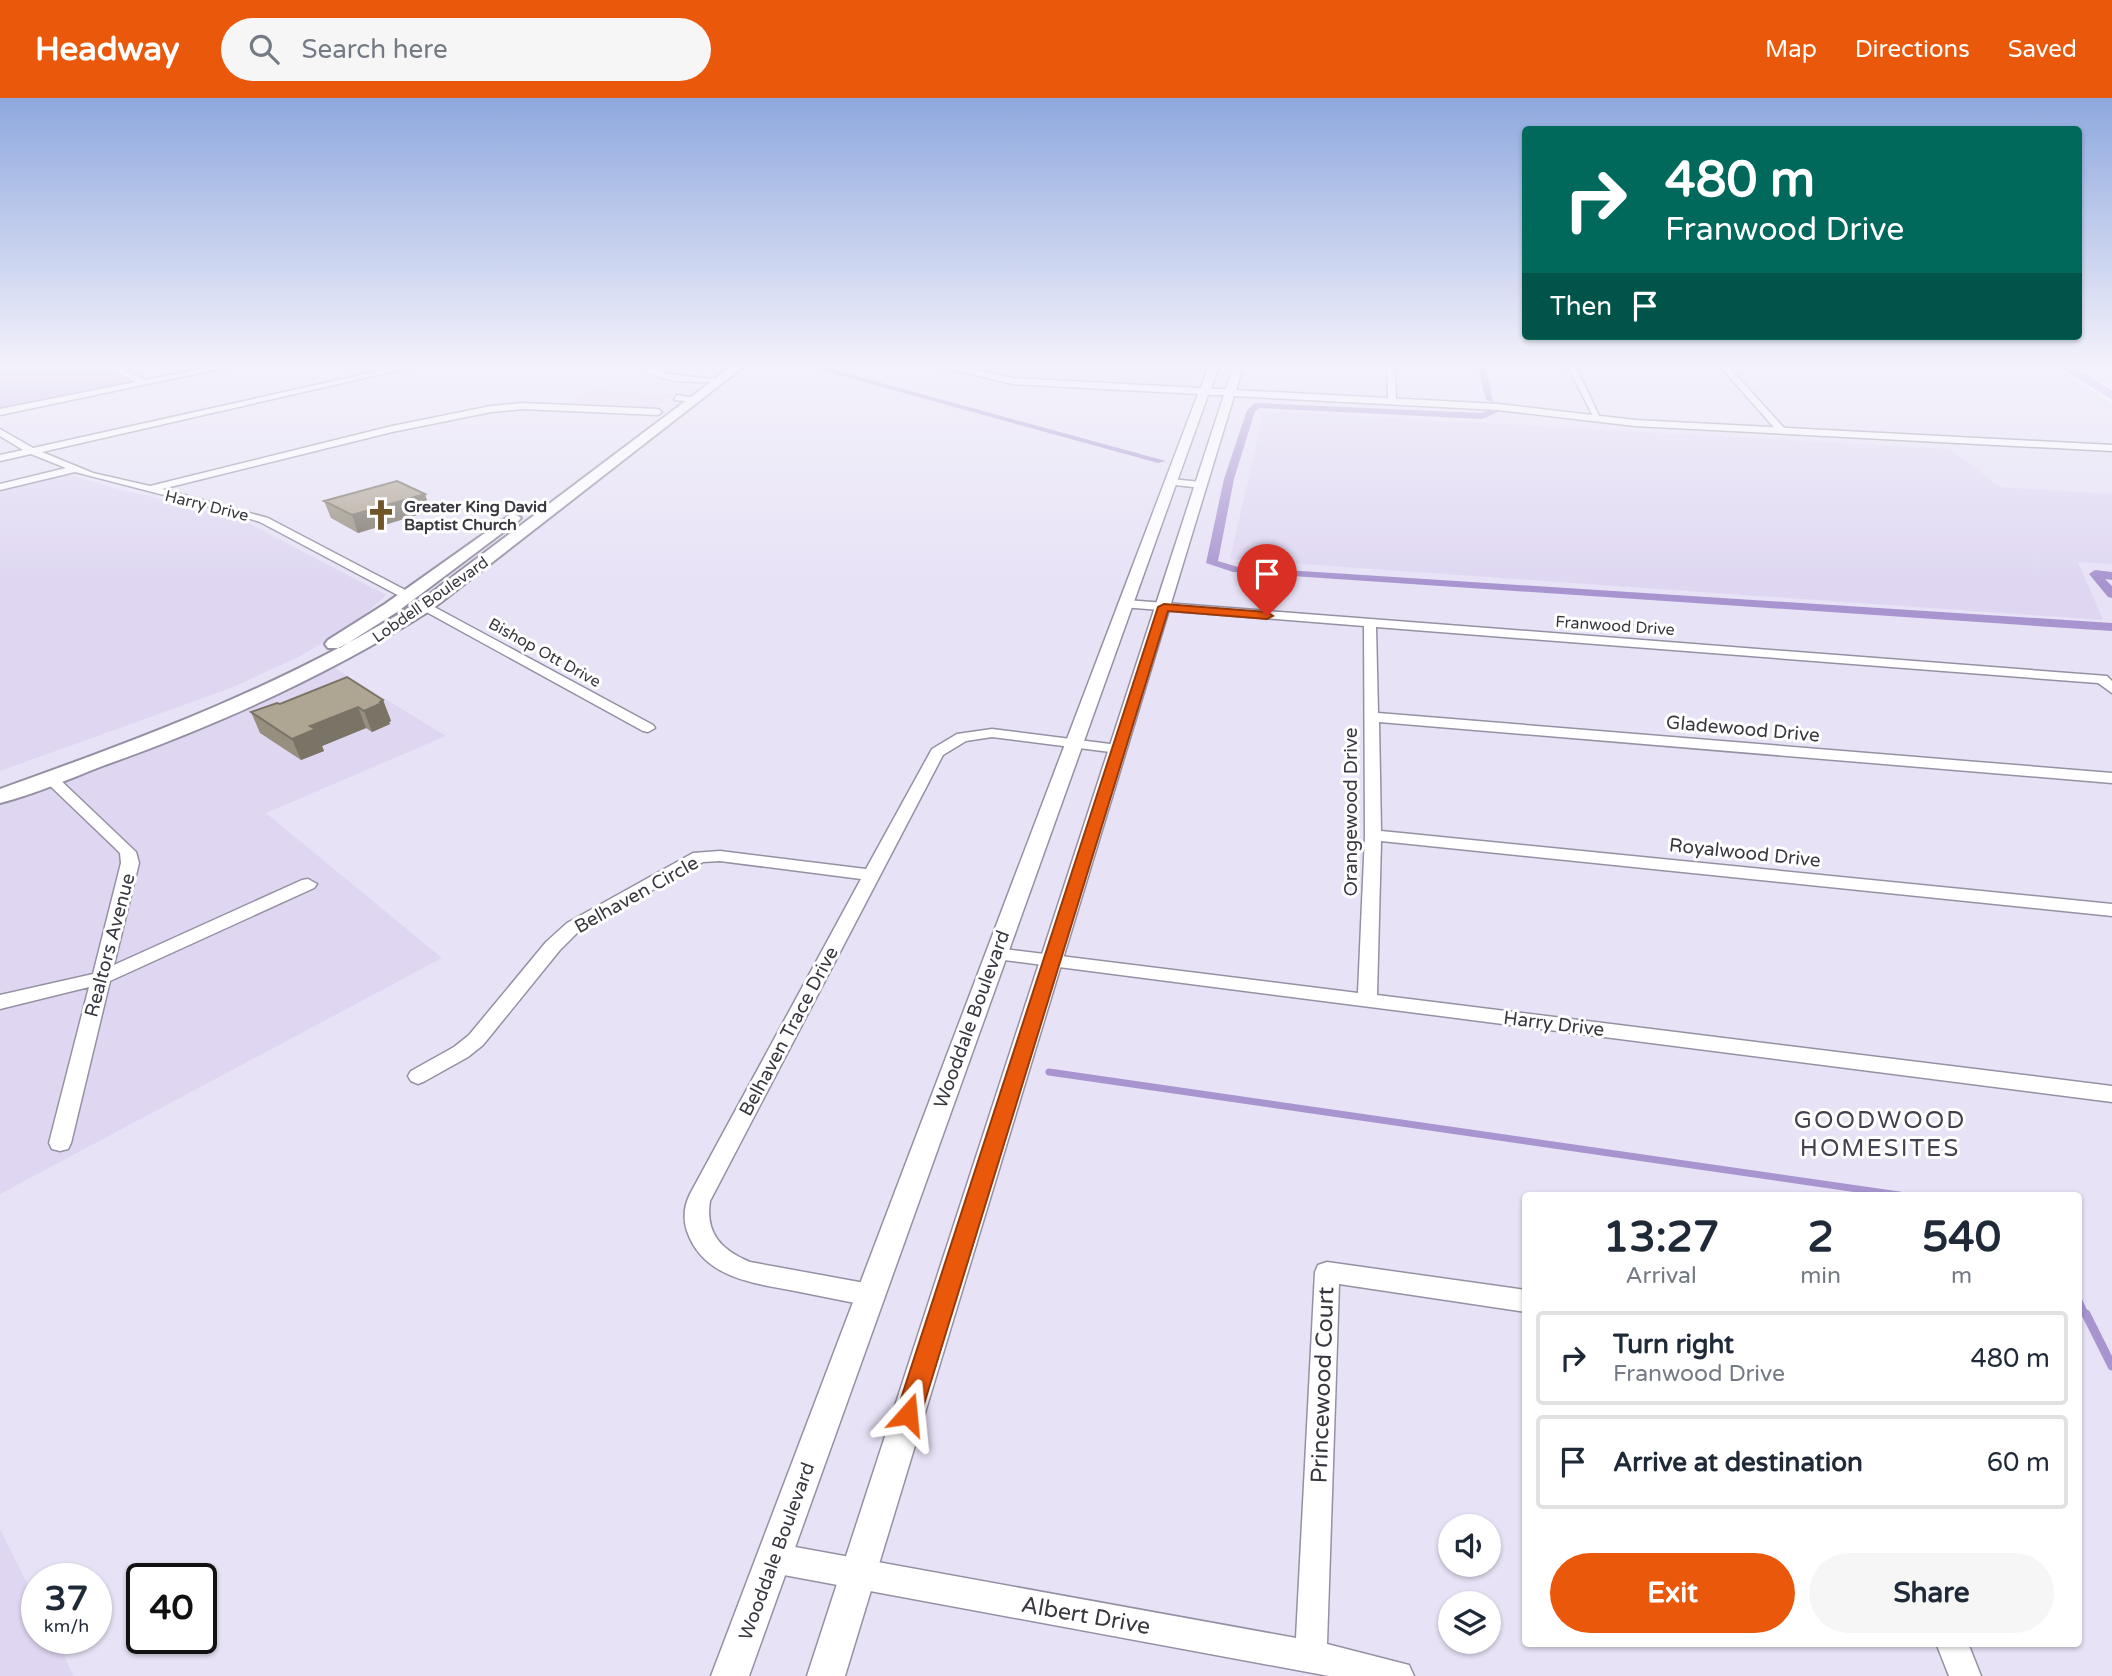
<!DOCTYPE html>
<html lang="en">
<head>
<meta charset="utf-8">
<style>
	body { margin:0; font-family:"Varela Round",sans-serif; background:#f6f6f7; color:#1f2937; height:100vh; display:flex; flex-direction:column; font-size:26px; white-space:nowrap }
	* { box-sizing:border-box; margin:0 }
	p { font-size:23px; color:#747a83 }
	.icon { flex:none; width:38px; height:38px; fill:none; stroke:currentColor; stroke-width:2; stroke-linecap:round; stroke-linejoin:round }
	.map { position:relative; flex:1; overflow:hidden }
	.sheet { position:absolute; left:1522px; top:1094px; width:560px; height:455px; display:flex; flex-direction:column; background:#fff; border-radius:7px; box-shadow:0 2px 5px #0004 }
	.sheet>* { flex:none }
	.banner { position:absolute; left:1522px; top:28px; width:560px; height:214px; border-radius:7px; box-shadow:0 2px 5px #0004; background:#00695c; color:#fff; overflow:hidden }
	.fabs { position:absolute; left:1438px; top:1416px; display:grid; gap:14px }
	.fabs a { display:grid; place-items:center; width:63px; height:63px; border-radius:50%; background:#fff; box-shadow:0 2px 5px #0004; font-size:35px }
	.speed { position:absolute; left:21px; top:1465px; display:flex; gap:14px; font-size:35px; font-weight:700; text-align:center }
	.speed>* { display:grid; place-content:center; width:91px; height:91px; border-radius:50%; background:#fff; box-shadow:0 2px 5px #0004; line-height:1 }
	.speed small { font-size:18px; font-weight:400 }
	.speed .limit { border:4px solid #111; border-radius:10px; background:#fff; color:#111 }
	.pin { position:absolute; display:grid; place-items:center; width:60px; height:60px; color:#fff; margin:-72px -30px; border-radius:50% 50% 50% 0; rotate:-45deg; box-shadow:0 0 7px #0007 }
	.pin .icon { rotate:45deg }
	.me { position:absolute; width:77px; margin:-38px; rotate:18deg; stroke-linejoin:round; filter:drop-shadow(0 0 5px #0008) }
	.turn { display:flex; align-items:center; gap:24px; height:147px; padding:0 28px; font-size:32px }
	.turn .icon { width:91px; height:91px; stroke-width:2.5 }
	.turn b { display:block; font-size:49px; line-height:60px }
	.then { display:flex; align-items:center; height:66px; padding:0 28px; background:#0003; gap:14px; font-size:26px }
	.eta { display:flex; justify-content:space-evenly; align-items:center; height:119px; text-align:center }
	.eta b { font-size:42px; font-weight:800; line-height:49px }
	.cta { display:flex; gap:14px; margin-top:auto; padding:14px 28px }
	.cta a { flex:1; height:80px; border-radius:42px; background:#ea580c; color:#fff; font-size:28px; font-weight:800; line-height:80px; text-align:center }
	.cta a+a { background:#f6f6f7; color:#1f2937 }
	ul { padding:0; list-style:none }
	li { display:flex; align-items:center; gap:21px; height:94px; margin:0 14px 10px; padding:0 14px; border:4px solid #e0e1e3; border-radius:7px }
	li div { flex:1 }
	li b { display:block; font-size:26px }
	li em { font-style:normal }
	header { display:flex; align-items:center; gap:42px; box-sizing:border-box; height:98px; padding:0 35px; background:#ea580c; color:#fff }
	header strong { font-size:33px }
	nav { display:flex; gap:38px; margin-inline-start:auto; font-size:24px }
	.search { width:490px; height:63px; background:#f6f6f7; display:flex; align-items:center; gap:18px; box-sizing:border-box; padding:0 24px; border-radius:38px; color:#747a83; font-size:26px }
	.map>svg:first-child { display:block }
	.built { fill:#dfd7f2 }
	.green { fill:#ccbdee }
	.lines { fill:none; stroke-linecap:round; stroke-linejoin:round }
	.stream-far1 { stroke:#a895cf; stroke-width:7 }
	.stream { stroke:#a895cf; stroke-width:9 }
	.canal { fill:#a895cf; fill-rule:evenodd }
	.minor-casing { stroke:#9690a3; stroke-width:3 }
	.tertiary-casing { stroke:#9690a3; stroke-width:3 }
	.secondary-casing { stroke:#9690a3; stroke-width:4 }
	.trunk-casing { stroke:#fff; stroke-width:4 }
	.minor { fill:#fff; fill-rule:evenodd }
	.tertiary { fill:#fff; fill-rule:evenodd }
	.secondary { fill:#fff; fill-rule:evenodd }
	.trunk { fill:#ccb6fc; fill-rule:evenodd }
	.wall { fill:#968e7e }
	.shaded-wall { fill:#7a7467 }
	.building { fill:#afa593; stroke:#7a7467; stroke-width:2 }
	.route { fill:#ea580c; stroke:#983908; stroke-width:2 }
	.labels { text-anchor:middle; stroke-width:6; stroke-linejoin:round; paint-order:stroke }
	.far-street-label { font-size:16px; fill:#39373f; stroke:#fff }
	.far-poi-label { font-size:16px; font-weight:bold; fill:#39373f; stroke:#fff; text-anchor:start }
	.street-label { font-size:19px; fill:#39373f; stroke:#fff }
	.near-street-label { font-size:23px; fill:#39373f; stroke:#fff }
	.near-neighbourhood-label { font-size:24px; letter-spacing:2px; fill:#444050; stroke:#fff }
</style>
</head>
<body>
<header>
<strong>Headway</strong>
<div class="search"><svg class="icon" aria-label="search" viewBox="0 0 24 24"><circle cx="10" cy="10" r="6"/><path d="M15 15l6 6"/></svg>Search here</div>
<nav><a>Map</a><a>Directions</a><a>Saved</a></nav>
</header>
<div class="map">
<svg width="2112" height="1578" viewBox="0 0 2112 1578">
	<rect width="100%" height="100%" fill="#e7e2f6"/>
	<path class="built" d="M950 265H1201L1192 288 1023 280Z
		M591 292 676 296 652 311 565 307Z
		M1264 313 1950 351 2000 389 2112 396V466L2078 464 2103 522 1230 461Z
		M59 377H71L114 390 237 419 386 497 353 527 302 557 231 590 0 673V390Z
		M333 569 446 638 266 715 442 860 0 1096V702L209 626Z
		M0 1431 37 1505V1540H55L74 1578H0Z"/>
	<path class="green" d="M0 265H91L133 285 0 312Z"/>
	<g class="lines">
		<path class="stream-far1" d="M1049 974 1899 1097
			M2079 1203 2086 1218"/>
		<path class="stream" d="M2086 1216 2112 1268"/>
		<path class="canal" d="M795 265H808L1166 363 1158 365Z
			M1477 265H1485L1493 304 1486 302Z
			M1255 305 1481 315 1494 311 1498 314 1482 321 1260 310 1255 313 1234 381 1218 463 1238 469 2112 525V533L1233 474 1206 465 1224 381 1247 312Z
			M2095 472 2112 474V482L2105 481 2112 488V500L2108 499 2089 476Z"/>
		<defs>
			<path id="minor" d="M97 265H108L145 282 231 265H247L0 317V311L136 284Z
				M415 265H430L42 354 93 375 150 388 392 328 491 308 523 305 658 311 662 314 658 317 523 311 491 314 392 334 162 391 268 420 411 495 413 498 407 502 260 424 222 412 75 374 0 392V386L66 370 31 356 0 363V357L23 352 0 338V331L33 350Z
				M637 265H646L666 276 725 282 721 284C694 284 656 287 637 265Z
				M1387 265H1395L1396 303 1392 306 1388 303Z
				M1566 265H1574L1602 324 1595 322Z
				M1717 265H1725L1785 331V335H1779Z
				M677 297 699 301 695 304 674 302Z
				M1171 381 1201 384 1206 387 1201 390 1167 386V382Z
				M1126 502 2107 578 2112 583V595L2098 585 1376 529 1378 615 2112 675V685L1379 624 1381 733 2112 806V818L1381 743 1377 897 2112 988V1004L988 860 986 856 995 850 1358 895 1365 737 1364 528 1122 509 1120 506Z
				M425 504 653 627 655 630 648 634 643 633 421 511V505Z
				M992 631 1118 647 1125 651 1118 655 992 639 966 643 943 657 710 1103C705 1135 721 1152 750 1164L870 1186 879 1189 882 1197 879 1205 870 1208C845 1203 820 1198 795 1193 753 1185 703 1180 687 1133 683 1121 684 1108 690 1096L861 781 720 763 703 764 579 833 560 852 483 947 468 959 425 983 418 986 411 983 408 978 411 973 454 949 469 937 546 844 567 825 693 755 720 753 866 771 932 651 957 636Z
				M50 675 55 677 136 754 139 765 114 867 302 782 308 781 317 786 314 790 110 883 71 1045 68 1051 60 1053 52 1051 49 1045 89 889 0 911V897L93 876 121 765 120 755 115 750 45 683 42 680 45 677Z
				M1327 1164 1526 1192V1214L1339 1186 1327 1546 1409 1567 1414 1578H1329L773 1475 762 1471 758 1460 762 1449 773 1445 1296 1540 1315 1174 1318 1167Z
				M1936 1545H1968L1981 1578H1949Z"/>
			<path id="tertiary" d="M922 265H941L1013 280 1201 290 1210 265H1220L1211 291H1226L1234 265H1244L1236 292 1498 306 1635 322 2112 347V353L1635 328 1498 312 1234 298 845 1578H807L1224 297H1208L749 1578H711L1198 296 1013 286Z"/>
			<path id="secondary" d="M736 265H748L431 512C328 577 220 626 105 667 71 680 36 696 0 705V691C146 639 287 586 419 504Z
				M513 415 521 420 518 423 397 514 340 550H328L325 546 328 542 385 506Z"/>
			<path id="trunk" d="M2053 265H2068L2112 292V302Z"/>
		</defs>
		<use href="#minor" class="minor-casing"/>
		<use href="#tertiary" class="tertiary-casing"/>
		<use href="#secondary" class="secondary-casing"/>
		<use href="#trunk" class="trunk-casing"/>
		<use href="#minor" class="minor"/>
		<use href="#tertiary" class="tertiary"/>
		<use href="#secondary" class="secondary"/>
		<use href="#trunk" class="trunk"/>
	</g>
	<path class="wall" d="M425 396 430 413 358 435 331 420 324 403Z
		M383 602 391 623 389 624 390 626 372 634 366 630 322 648 324 653 301 662 260 635 251 614 280 606Z"/>
	<path class="shaded-wall" d="M425 396 430 413 358 435 352 417Z
		M383 602 391 623 389 624 390 626 372 634 364 613Z
		M358 609 366 630 322 648 324 653 301 662 292 641 310 628Z"/>
	<path class="building" d="M397 383 425 396 352 417 324 403Z
		M347 579 383 602 380 604 382 605 364 613 358 609 310 628 316 631 292 641 251 614 277 605 280 606Z"/>
	<linearGradient id="sky" x2="0" y2="1"><stop stop-color="#8ea8de"/><stop offset="0.55" stop-color="#f4f2fb"/><stop offset="1" stop-color="#f4f2fb" stop-opacity="0"/></linearGradient>
	<rect width="2112" height="486" fill="url(#sky)"/>
	<path class="route" d="M1164 506 1267 514 1273 518 1267 521 1168 513 921 1316 917 1324 908 1327 900 1324 896 1316 1158 509Z"/>
	<defs>
		<symbol id="church-bare" viewBox="-9 -9 18 18"><path d="M-1.2-6h2.4v3.5h3.3v2.4h-3.3V6h-2.4V-.1h-3.3v-2.4h3.3Z" fill="#6f5527" stroke="#fff" stroke-width="2.5" paint-order="stroke"/></symbol>
	</defs>
	<g fill-rule="evenodd">
		<use href="#church-bare" x="359" y="395" width="44" height="44"/>
	</g>
	<g class="labels">
		<g class="far-street-label">
			<text transform="translate(207 407) rotate(14)" y="6">Harry Drive</text>
			<text transform="translate(430 501) rotate(-35)" y="6">Lobdell Boulevard</text>
			<text transform="translate(1615 527) rotate(4)" y="6">Franwood Drive</text>
			<text transform="translate(545 554) rotate(29)" y="6">Bishop Ott Drive</text>
		</g>
		<g class="far-poi-label">
			<text x="404" y="414">Greater King David<tspan x="404" dy="18">Baptist Church</tspan></text>
		</g>
		<g class="street-label">
			<text transform="translate(1743 630) rotate(5)" y="7">Gladewood Drive</text>
			<text transform="translate(1350 714) rotate(-90)" y="7">Orangewood Drive</text>
			<text transform="translate(1745 754) rotate(6)" y="7">Royalwood Drive</text>
			<text transform="translate(636 796) rotate(-29)" y="7">Belhaven Circle</text>
			<text transform="translate(109 847) rotate(-75)" y="7">Realtors Avenue</text>
			<text transform="translate(971 921) rotate(-70)" y="7">Wooddale Boulevard</text>
			<text transform="translate(1554 925) rotate(7)" y="7">Harry Drive</text>
			<text transform="translate(788 933) rotate(-62)" y="7">Belhaven Trace Drive</text>
			<text transform="translate(776 1453) rotate(-70)" y="7">Wooddale Boulevard</text>
		</g>
		<g class="near-street-label">
			<text transform="translate(1322 1287) rotate(-88)" y="8">Princewood Court</text>
			<text transform="translate(1086 1517) rotate(10)" y="8">Albert Drive</text>
		</g>
		<g class="near-neighbourhood-label">
			<text x="1880" y="1030">GOODWOOD<tspan x="1880" dy="28">HOMESITES</tspan></text>
		</g>
	</g>
</svg>
<div class="fabs">
<a><svg class="icon" aria-label="sound" viewBox="0 0 24 24"><path d="M4 9h4l5-4v14l-5-4H4zM17 9q2 3 0 6"/></svg></a>
<a><svg class="icon" aria-label="layers" viewBox="0 0 24 24"><path d="M12 4l9 5-9 5-9-5zM3 14l9 5 9-5"/></svg></a>
</div>
<div class="speed"><div>37<small>km/h</small></div><div class="limit">40</div></div>
<div class="pin" style="left:1267px;top:518px;background:#d93025"><svg class="icon" aria-label="arrive" viewBox="0 0 24 24"><path d="M6 21V4h12l-3 4 3 4H6"/></svg></div>
<svg class="me" style="left:908px;top:1316px" viewBox="-20 -20 40 40"><path d="M0-17L14 15 0 8-14 15z" fill="#ea580c" stroke="#fff" stroke-width="4"/></svg>
<div class="banner">
<div class="turn"><svg class="icon" aria-label="right" viewBox="0 0 24 24"><path d="M7 20v-9h11M14 6l5 5-5 5"/></svg><div><b>480 m</b>Franwood Drive</div></div>
<div class="then">Then<svg class="icon" aria-label="arrive" viewBox="0 0 24 24"><path d="M6 21V4h12l-3 4 3 4H6"/></svg></div>
</div>
<section class="sheet">
<div class="eta">
<div><b>13:27</b><p>Arrival</p></div>
<div><b>2</b><p>min</p></div>
<div><b>540</b><p>m</p></div>
</div>
<ul>
<li><svg class="icon" aria-label="right" viewBox="0 0 24 24"><path d="M7 20v-9h11M14 6l5 5-5 5"/></svg><div><b>Turn right</b><p>Franwood Drive</p></div><em>480 m</em></li>
<li><svg class="icon" aria-label="arrive" viewBox="0 0 24 24"><path d="M6 21V4h12l-3 4 3 4H6"/></svg><div><b>Arrive at destination</b></div><em>60 m</em></li>
</ul>
<div class="cta"><a>Exit</a><a>Share</a></div>
</section>
</div>
</body>
</html>
